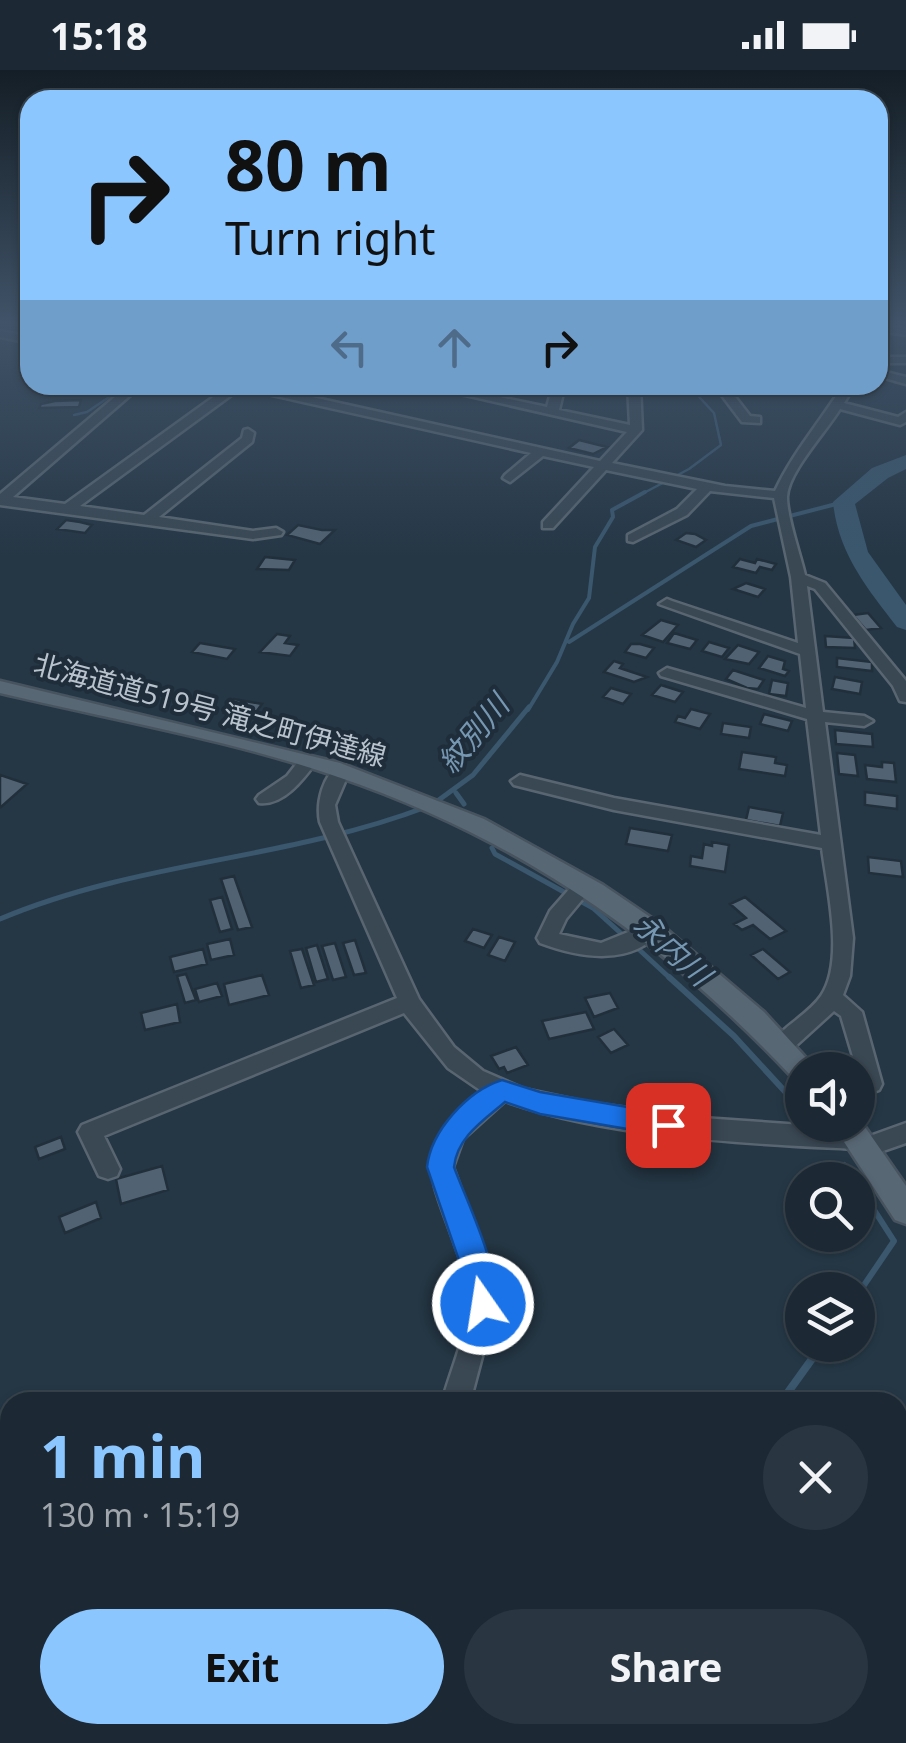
<!DOCTYPE html>
<html lang="en">
<head>
<meta charset="utf-8">
<style>
	body { margin:0; font-family:"Noto Sans","Noto Sans JP",sans-serif; background:#293540; color:#f1f3f6; height:100vh; display:flex; flex-direction:column; font-size:38px; white-space:nowrap }
	* { box-sizing:border-box; margin:0 }
	p { font-size:32px; color:#a0a6ac }
	.icon { flex:none; width:55px; height:55px; fill:none; stroke:currentColor; stroke-width:2; stroke-linecap:round; stroke-linejoin:round }
	.map { position:relative; flex:1; overflow:hidden }
	.panel { position:absolute; left:0px; top:1322px; width:908px; height:352px; display:flex; flex-direction:column; background:#1c2934; border-radius:30px 30px 0 0; box-shadow:0 2px 8px #0004,0 0 0 2px #3a454f }
	.panel>* { flex:none }
	.hud { position:absolute; left:20px; top:20px; width:868px; height:305px; border-radius:30px; box-shadow:0 2px 8px #0004,0 0 0 2px #3a454f; background:#8cc6fe; color:#111; overflow:hidden }
	.controls { position:absolute; left:785px; top:982px; display:grid; gap:20px }
	.controls a { display:grid; place-items:center; width:90px; height:90px; border-radius:50%; background:#1c2934; box-shadow:0 2px 8px #0004,0 0 0 2px #3a454f; font-size:50px }
	.pin { position:absolute; display:grid; place-items:center; width:85px; height:85px; color:#fff; margin:-42px; border-radius:20px; box-shadow:0 5px 15px #0006 }
	.me { position:absolute; width:110px; margin:-55px; rotate:347deg; stroke-linejoin:round; filter:drop-shadow(0 0 8px #0008) }
	.turn { display:flex; align-items:center; gap:35px; height:210px; padding:0 40px; font-size:45px }
	.turn .icon { width:130px; height:130px; stroke-width:2.5 }
	.turn b { display:block; font-size:70px; line-height:85px }
	.lanes { display:flex; align-items:center; height:95px; padding:0 40px; background:#0003; justify-content:center; gap:50px; direction:ltr }
	.lanes .off { opacity:.35 }
	.round { display:grid; place-items:center; flex:none; width:105px; height:105px; border-radius:52px; background:#293540 }
	.headline { display:flex; align-items:center; justify-content:space-between; height:170px; padding:0 40px }
	h1 { font-size:60px; font-weight:700; line-height:75px; color:#8cc6fe }
	.action { display:flex; gap:20px; margin-top:auto; padding:20px 40px }
	.action a { flex:1; height:115px; border-radius:60px; background:#8cc6fe; color:#111; font-size:40px; font-weight:700; line-height:115px; text-align:center }
	.action a+a { background:#293540; color:#f1f3f6 }
	.status { display:flex; justify-content:space-between; align-items:center; height:70px; padding:0 50px; background:#1c2934; direction:ltr }
	.status svg { height:28px; fill:currentColor }
	.map>svg:first-child { display:block }
	.lines { fill:none; stroke-linecap:round; stroke-linejoin:round }
	.stream-far4 { stroke:#3a576e; stroke-width:2.5 }
	.stream-far3 { stroke:#3a576e; stroke-width:4 }
	.stream-far2 { stroke:#3a576e; stroke-width:5 }
	.stream-far1 { stroke:#3a576e; stroke-width:6 }
	.stream { stroke:#3a576e; stroke-width:8 }
	.river { fill:#3a576e; fill-rule:evenodd }
	.building { fill:#516272; stroke:#212f3b; stroke-width:2.5 }
	.minor-casing { stroke:#596671; stroke-width:5 }
	.major-casing { stroke:#475460; stroke-width:5 }
	.minor { fill:#3a4854; fill-rule:evenodd }
	.major { fill:#586774; fill-rule:evenodd }
	.route { fill:#1a73e8; stroke:#114b97; stroke-width:2.5 }
	.labels { text-anchor:middle; stroke-width:8; stroke-linejoin:round; paint-order:stroke }
	.street-label { font-size:28px; fill:#b8c3cd; stroke:#1f2d3a }
	.water-label { font-size:30px; font-style:italic; fill:#7697b2; stroke:#1f2d3a }
</style>
</head>
<body>
<div class="status"><b>15:18</b><svg viewBox="0 0 49 12"><path d="M0 12V9h3v3zM5 12V6h3v6zM10 12V3h3v9zM15 12V0h3v12zM26 1h20v11H26zM47 4h2v5h-2z"/></svg></div>
<div class="map">
<svg width="906" height="1673" viewBox="0 0 906 1673">
	<rect width="100%" height="100%" fill="#253745"/>
	<g class="lines">
		<path class="stream-far4" d="M74 345 87 342 127 315
			M640 425 689 399 721 375 714 343 688 315"/>
		<path class="stream-far3" d="M569 572 751 456 844 432
			M528 640 557 592 573 554 589 528 595 477 613 447 612 440 645 422"/>
		<path class="stream-far2" d="M456 723 464 734
			M436 732 473 705 529 637
			M492 778 495 784 593 838 625 867
			M0 849C137 791 287 790 426 737
			M633 874 672 910"/>
		<path class="stream-far1" d="M669 907 734 966 802 1040
			M844 1095 854 1110
			M858 1115 894 1171 858 1224"/>
		<path class="stream" d="M781 1332 822 1275
			M661 1673 662 1665"/>
		<path class="river" d="M906 385V399L888 408 855 434 868 482 906 535V560L897 557C867 518 838 483 833 432L872 398Z"/>
	</g>
	<path class="building" d="M81 330 79 337 39 338 41 334 55 331Z
		M579 370 607 377 593 384 569 378Z
		M66 450 80 452 92 455 85 463 57 459Z
		M298 455 322 460H335L320 474 287 465Z
		M686 463 695 464 706 470 696 477 676 470Z
		M265 487 295 490 289 500 257 499Z
		M740 489 755 493 757 489 776 494 772 500 760 497 756 503 733 497Z
		M746 513 765 519 758 527 733 519Z
		M868 543 881 558 866 560 853 545Z
		M661 550 678 555 663 572 642 565Z
		M674 563 697 570 690 579 667 573Z
		M277 564 290 566 285 573 298 575 290 586 260 582Z
		M825 566 854 568 855 578 826 577Z
		M709 572 729 578 722 587 702 581Z
		M200 573 235 579 227 589 192 582Z
		M631 574H640L654 578 646 588 625 582Z
		M738 575 759 582 749 594 725 589Z
		M768 586 785 591 783 599 789 601 785 606 759 598Z
		M837 588 872 592V601L837 597Z
		M614 591 623 594 620 598 647 607 634 612 604 602Z
		M733 600 764 610 758 619 747 618 726 609Z
		M835 607 862 612 860 624 832 619Z
		M772 610 788 613 786 626 769 624Z
		M661 615 683 622 675 632 652 625Z
		M611 618 631 624 623 634 603 627Z
		M234 629 262 634 248 653 228 650 232 644 224 643Z
		M691 639 710 644 700 659 675 652 678 646 685 648Z
		M764 644 792 651 788 661 760 654Z
		M723 653 751 657 749 668 721 664Z
		M835 660 872 664 873 677 836 674Z
		M742 682 776 687 775 693 787 695 785 706 739 699Z
		M837 683 855 685 858 706 839 704Z
		M882 692 894 693 896 712 867 709 865 695 882 697Z
		M0 705 27 714 1 737H0Z
		M865 722 897 726V739L865 735Z
		M749 737 783 743 780 756 746 750Z
		M630 758 672 765 668 781 626 774Z
		M712 772 729 775 725 802 690 796 691 786 702 788 704 774 712 776Z
		M868 787 901 791 903 807 869 803Z
		M234 806 252 857 238 860 221 809Z
		M222 827 232 859 220 862 210 830Z
		M745 827 786 861 770 869 753 855 742 860 734 854 746 848 730 834Z
		M473 859 492 865 484 878 465 871Z
		M499 867 515 872 505 891 488 885Z
		M230 869 234 885 211 890 207 874Z
		M355 870 366 903 354 905 343 873Z
		M335 873 346 907 333 910 322 876Z
		M317 875 328 909 316 912 306 878Z
		M203 879 207 894 174 902 170 887Z
		M302 879 314 915 301 918 290 881Z
		M763 879 790 902 778 909 751 885Z
		M186 904 196 930 185 933 177 906Z
		M262 905 269 925 229 935 224 914Z
		M217 913 222 926 199 932 195 919Z
		M610 923 618 938 594 947 585 928Z
		M177 934 180 952 145 960 141 943Z
		M586 942 594 959 549 969 542 951Z
		M614 959 628 975 611 983 598 967Z
		M516 977 528 995 507 1003 504 997 499 999 491 986Z
		M61 1067 65 1079 39 1089 35 1077Z
		M162 1096 168 1120 121 1134 116 1109Z
		M96 1132 101 1148 65 1163 59 1147Z
		M725 1665H752L755 1673H727Z"/>
	<g class="lines">
		<defs>
			<path id="minor" d="M878 255 906 259V265L878 261Z
				M0 261 30 267V273L0 267Z
				M878 287H906V293H878Z
				M878 300 906 307V314L878 306Z
				M129 315H142L13 427 65 434 230 315H258L600 391 627 362 421 315H443L547 337 553 315H565L559 340 630 355 628 315H640L642 360 612 393 725 416 775 421C793 382 821 351 843 315H855L844 333 898 347 906 342V352L900 355 840 339C826 362 788 402 787 427 787 448 800 483 805 505L825 513 906 611V632L900 631 893 616 815 519 807 516 823 642 864 646 873 651 864 656 825 652 853 868 850 906 843 925 862 942 882 1014 879 1020 871 1023 863 1020 841 946 834 941 789 982 781 985 773 982 770 976C782 956 807 946 821 926 845 891 827 818 822 778L614 740 514 715 511 711 520 705 614 728 821 765 807 649 661 606 659 603 667 598 806 638 800 584 659 534 667 529 672 531 798 573 791 507 774 428 710 421 687 445 633 472 628 471V465L677 439 697 419 606 400 553 458H543V452L594 397 543 386 510 412 503 408 505 405 531 383 241 318 80 436 144 445 242 368 244 360 248 359 254 363 252 372 159 447 253 461 276 458 283 462 281 465 253 469 0 435V424Z
				M714 315H726L750 346 760 347V353L742 352Z
				M307 687 316 692C303 710 283 736 259 733L256 729 259 725 287 706 301 688Z
				M341 694 350 700 335 735 338 752 419 929 454 977 483 1001 524 1019 590 1033 702 1048 860 1059 870 1066 906 1053V1073L866 1087 858 1084 855 1079C744 1073 609 1068 505 1031L463 1069 453 1097 491 1202 496 1234 470 1332H442C450 1303 466 1265 469 1235 471 1218 464 1198 458 1183 431 1103 407 1082 483 1022L448 998 404 943 104 1066 120 1099 117 1106 108 1109 99 1106 78 1062 82 1055 397 928 320 752C316 733 323 704 341 694Z
				M586 806 596 813 566 849 559 864 601 873 653 852 663 859C632 897 580 888 540 873L537 868 550 841 579 808Z
				M220 1665H262L258 1673H216Z
				M456 1665H490L492 1673H458Z"/>
			<path id="major" d="M0 611 340 693 484 749 603 815 659 853 764 942 817 1000H802V1011L793 1008C662 869 520 769 338 707 232 670 110 649 0 623Z
				M858 1047 906 1116V1154L895 1150 833 1055H858Z"/>
		</defs>
		<use href="#minor" class="minor-casing"/>
		<use href="#major" class="major-casing"/>
		<use href="#minor" class="minor"/>
		<use href="#major" class="major"/>
	</g>
	<linearGradient id="sky" x2="0" y2="1"><stop stop-color="#141e26"/><stop offset="0.52" stop-color="#405368"/><stop offset="1" stop-color="#405368" stop-opacity="0"/></linearGradient>
	<rect width="906" height="487" fill="url(#sky)"/>
	<path class="route" d="M502 1010 540 1022 668 1044 677 1048 681 1055 677 1063 668 1066 540 1044 505 1032C484 1050 457 1067 454 1097 466 1130 507 1213 493 1244L483 1248 472 1244 463 1202 427 1097C431 1061 467 1021 502 1010Z"/>
	<g class="labels">
		<g class="street-label">
			<text transform="translate(210 640) rotate(15)" y="10">北海道道519号 滝之町伊達線</text>
		</g>
		<g class="water-label">
			<text transform="translate(474 664) rotate(-50)" y="10">紋別川</text>
			<text transform="translate(672 880) rotate(42)" y="10">永内川</text>
		</g>
	</g>
</svg>
<div class="controls">
<a><svg class="icon" aria-label="sound" viewBox="0 0 24 24"><path d="M4 9h4l5-4v14l-5-4H4zM17 9q2 3 0 6"/></svg></a>
<a><svg class="icon" aria-label="search" viewBox="0 0 24 24"><circle cx="10" cy="10" r="6"/><path d="M15 15l6 6"/></svg></a>
<a><svg class="icon" aria-label="layers" viewBox="0 0 24 24"><path d="M12 4l9 5-9 5-9-5zM3 14l9 5 9-5"/></svg></a>
</div>
<div class="pin" style="left:668px;top:1055px;background:#d93025"><svg class="icon" aria-label="arrive" viewBox="0 0 24 24"><path d="M6 21V4h12l-3 4 3 4H6"/></svg></div>
<svg class="me" style="left:483px;top:1234px" viewBox="-20 -20 40 40"><circle r="17" fill="#1a73e8" stroke="#fff" stroke-width="3"/><path d="M0-11L8 9 0 5-8 9z" fill="#fff"/></svg>
<div class="hud">
<div class="turn"><svg class="icon" aria-label="right" viewBox="0 0 24 24"><path d="M7 20v-9h11M14 6l5 5-5 5"/></svg><div><b>80 m</b>Turn right</div></div>
<div class="lanes"><svg class="icon off" aria-label="left" viewBox="0 0 24 24"><path d="M17 20v-9H6M10 6l-5 5 5 5"/></svg><svg class="icon off" aria-label="ahead" viewBox="0 0 24 24"><path d="M12 20V5M6 11l6-6 6 6"/></svg><svg class="icon" aria-label="right" viewBox="0 0 24 24"><path d="M7 20v-9h11M14 6l5 5-5 5"/></svg></div>
</div>
<section class="panel">
<div class="headline"><div><h1>1 min</h1><p>130 m · 15:19</p></div><a class="round"><svg class="icon" aria-label="close" viewBox="0 0 24 24"><path d="M6 6l12 12M18 6L6 18"/></svg></a></div>
<div class="action"><a>Exit</a><a>Share</a></div>
</section>
</div>
</body>
</html>
